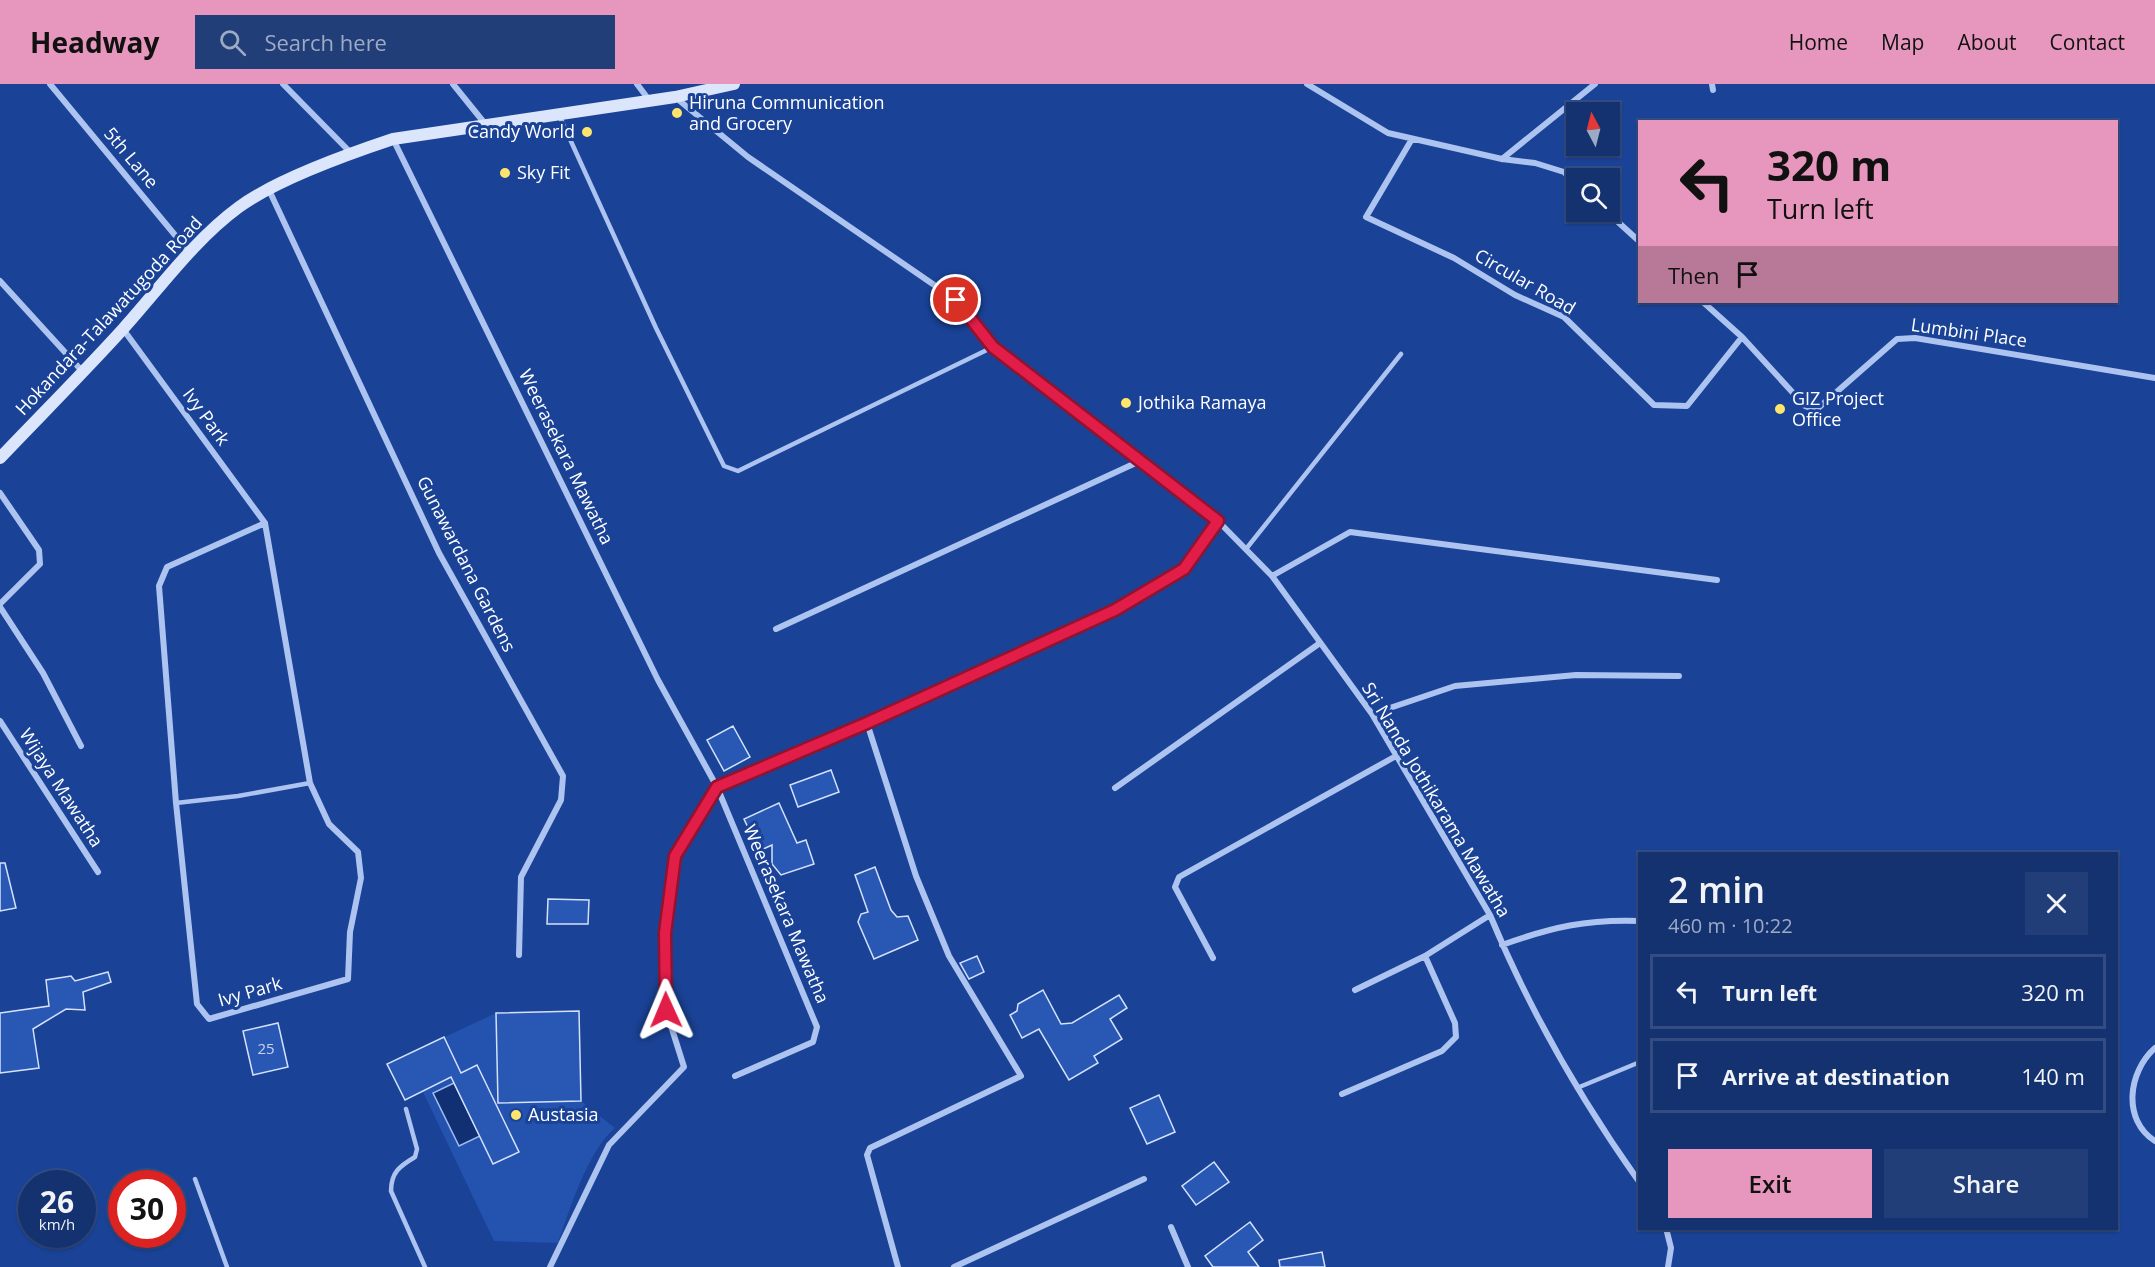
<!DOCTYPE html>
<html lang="en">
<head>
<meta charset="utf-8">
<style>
	body { margin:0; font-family:"Open Sans",sans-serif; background:#213e78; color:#f1f3f6; height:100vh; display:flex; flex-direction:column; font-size:22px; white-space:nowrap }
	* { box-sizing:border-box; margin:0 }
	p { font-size:20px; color:#9daac3 }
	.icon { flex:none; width:33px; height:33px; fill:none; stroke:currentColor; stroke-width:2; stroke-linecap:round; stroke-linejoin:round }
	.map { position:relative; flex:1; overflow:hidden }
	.drawer { position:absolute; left:1638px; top:768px; width:480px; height:378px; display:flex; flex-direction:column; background:#143270; border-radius:0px; box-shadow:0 2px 4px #0004,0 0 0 2px #334d83 }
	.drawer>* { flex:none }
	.hud { position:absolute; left:1638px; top:36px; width:480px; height:183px; border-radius:0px; box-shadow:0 2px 4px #0004,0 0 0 2px #334d83; background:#e797bd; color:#111; overflow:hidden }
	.needle { width:39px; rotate:353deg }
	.tools { position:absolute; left:1566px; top:18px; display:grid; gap:12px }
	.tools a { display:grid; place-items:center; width:54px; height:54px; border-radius:0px; background:#143270; box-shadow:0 2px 4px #0004,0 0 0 2px #334d83; font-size:30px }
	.speed { position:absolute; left:18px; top:1086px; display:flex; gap:12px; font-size:30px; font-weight:700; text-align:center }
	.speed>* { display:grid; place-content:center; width:78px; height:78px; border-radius:50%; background:#143270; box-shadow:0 2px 4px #0004,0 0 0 2px #334d83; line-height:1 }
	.speed small { font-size:15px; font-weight:400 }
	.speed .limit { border:9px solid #d22; background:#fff; color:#111 }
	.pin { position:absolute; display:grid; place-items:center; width:51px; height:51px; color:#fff; margin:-26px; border:3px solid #fff; border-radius:50%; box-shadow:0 2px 6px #0007 }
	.me { position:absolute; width:66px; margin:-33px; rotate:359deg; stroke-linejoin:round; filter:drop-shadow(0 0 4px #0008) }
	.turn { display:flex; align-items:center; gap:21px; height:126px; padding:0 30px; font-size:27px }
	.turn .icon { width:78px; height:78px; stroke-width:2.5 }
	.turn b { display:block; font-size:42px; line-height:51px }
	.then { display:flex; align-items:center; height:57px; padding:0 30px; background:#0003; gap:12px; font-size:22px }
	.round { display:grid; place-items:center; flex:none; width:63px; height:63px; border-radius:0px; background:#213e78 }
	.summary { display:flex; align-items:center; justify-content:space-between; height:102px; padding:0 30px }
	h1 { font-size:36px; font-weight:600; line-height:45px }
	.button { display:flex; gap:12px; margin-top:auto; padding:12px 30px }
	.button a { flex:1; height:69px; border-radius:0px; background:#e797bd; color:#111; font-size:24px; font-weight:600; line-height:69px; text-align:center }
	.button a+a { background:#213e78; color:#f1f3f6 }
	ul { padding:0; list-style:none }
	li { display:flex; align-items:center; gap:18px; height:75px; margin:0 12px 9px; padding:0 18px; border:3px solid #334d83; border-radius:0px }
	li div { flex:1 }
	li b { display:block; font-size:22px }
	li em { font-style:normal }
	header { display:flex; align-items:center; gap:36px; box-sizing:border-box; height:84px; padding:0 30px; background:#e797bd; color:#111 }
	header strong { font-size:28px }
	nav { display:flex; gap:33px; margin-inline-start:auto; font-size:21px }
	.search { width:420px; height:54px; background:#213e78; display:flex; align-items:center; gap:15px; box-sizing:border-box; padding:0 21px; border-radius:0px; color:#9daac3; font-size:22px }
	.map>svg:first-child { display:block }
	.green { fill:#2352af }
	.water { fill:#113074; stroke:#a0bdf2; stroke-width:1.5 }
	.building { fill:#2958b4; stroke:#d4e1fb; stroke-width:1.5 }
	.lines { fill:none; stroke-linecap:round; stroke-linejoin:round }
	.service { stroke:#adc4f0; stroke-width:4.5 }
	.minor { stroke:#adc4f0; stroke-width:6 }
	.secondary { stroke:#dbe5fb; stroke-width:12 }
	.route-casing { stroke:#92132f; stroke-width:15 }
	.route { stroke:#e11d48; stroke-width:10 }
	.poi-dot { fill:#ffe56c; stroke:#1a4296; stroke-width:2 }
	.labels { text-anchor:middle; stroke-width:6; stroke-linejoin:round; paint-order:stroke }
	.number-label { font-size:15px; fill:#cad5ec }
	.poi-label { font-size:18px; fill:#fff; stroke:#1a4296; text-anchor:start }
	.street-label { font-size:18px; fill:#fff; stroke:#1a4296 }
</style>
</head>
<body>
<header>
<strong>Headway</strong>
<div class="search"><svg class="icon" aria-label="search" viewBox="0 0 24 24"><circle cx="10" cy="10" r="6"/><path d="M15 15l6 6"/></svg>Search here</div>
<nav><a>Home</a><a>Map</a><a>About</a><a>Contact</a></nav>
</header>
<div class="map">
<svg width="2155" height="1183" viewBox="0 0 2155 1183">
	<rect width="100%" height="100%" fill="#1a4296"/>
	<path class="green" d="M579 927 581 1017 615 1044C587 1068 570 1125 558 1159L494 1157 423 1008 405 1016 387 980 496 929Z"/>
	<path class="water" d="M454 999 480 1052 459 1062 433 1009Z"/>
	<path class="building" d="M733 642 750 673 724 687 707 656Z
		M831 686 839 708 798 723 790 701Z
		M779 719 797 759 806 756 814 780 781 791 772 780V761L759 767 744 735Z
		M0 779H5L16 824 0 827Z
		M875 783 891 826 897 833 908 832 918 856 874 875 858 838 861 830 868 828 855 791Z
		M548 815 589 816 588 840H547Z
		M977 872 984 888 969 895 960 879Z
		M108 888 111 898 83 908 85 926 66 925 33 945 39 984 0 989V929L49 922 46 896 71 892 75 897Z
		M1043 906 1061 940 1072 939 1119 911 1127 924 1110 935 1122 955 1094 972 1098 979 1069 996 1039 945 1022 954 1010 931 1017 927 1018 920Z
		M579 927 581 1017 498 1019 496 929Z
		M278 939 288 983 253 991 243 947Z
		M444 953 461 989 477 981 519 1068 493 1080 451 993 405 1016 387 980Z
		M1159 1011 1175 1048 1147 1060 1130 1024Z
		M1214 1078 1229 1098 1196 1121 1182 1102Z
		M1250 1138 1263 1156 1248 1168 1259 1183H1213L1205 1172Z
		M1322 1168 1325 1183H1280L1279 1176Z"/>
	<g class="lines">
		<path class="service" d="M559 31 656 244 724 382 738 387 993 263
			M1246 465 1401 270
			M176 719 238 712 310 699
			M1577 1004 1640 978
			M406 1025 417 1065 415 1073C400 1082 391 1088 391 1107L425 1183
			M195 1095 227 1183"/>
		<path class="minor" d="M50 0 189 168
			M283 0 351 69
			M453 0 486 41
			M637 0 649 16
			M1307 0 1388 49 1502 75 1535 79 1564 88 1576 99
			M1712 0 1713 6
			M675 13 748 73 956 216 993 263 1218 437 1272 492 1372 630 1490 831C1529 925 1581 1016 1640 1099
			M393 55 658 596 717 703 817 943 813 958 735 992
			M1412 55 1366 133 1454 174 1515 211 1564 233 1654 321 1687 322 1742 253
			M1502 75 1595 0
			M269 106 439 469 563 692 561 716 521 793 519 871
			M1607 128 1640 158
			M0 197 83 288
			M1703 218 1742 253 1805 322 1816 326 1897 255 1915 254 2155 294
			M123 245 265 439 310 699 329 740 358 768 361 794 350 848 348 895 209 935 197 920 176 719 159 502 167 483 265 439
			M0 409 39 466 40 480 0 520
			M1272 492 1350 448 1717 496
			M0 523 43 589 81 662
			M776 545 1140 377
			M1372 630 1455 602 1576 591 1679 592
			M0 637 98 788
			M867 639 916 792 949 872 1021 992 870 1064 867 1071 898 1183
			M1115 704 1320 559
			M1502 861C1552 843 1587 835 1640 837
			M1213 874 1175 803 1179 793 1396 672
			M1355 906 1425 872 1490 831
			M2155 964C2128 988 2122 1036 2155 1057
			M1342 1010 1442 967 1456 953 1455 939 1425 872
			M1171 1143 1188 1183
			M1666 1144 1671 1164 1668 1183
			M550 1183 609 1061 684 983 666 926 665 849 675 772 717 703 867 639 1115 526 1184 485 1218 437
			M954 1183 1144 1095"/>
		<path class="secondary" d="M0 374C41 331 83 289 123 245 160 204 194 156 239 123 277 95 348 70 393 55L675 13 734 0"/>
	</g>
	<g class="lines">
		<defs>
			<path id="route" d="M666 926 665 849 675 772 717 703 867 639 1115 526 1184 485 1218 437 993 263 956 216"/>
		</defs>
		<use href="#route" class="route-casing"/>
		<use href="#route" class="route"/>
	</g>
	<g class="poi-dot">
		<circle cx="677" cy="29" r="6"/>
		<circle cx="587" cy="48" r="6"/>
		<circle cx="505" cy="89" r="6"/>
		<circle cx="1126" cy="319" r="6"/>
		<circle cx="1780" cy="325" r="6"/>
		<circle cx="516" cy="1031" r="6"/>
	</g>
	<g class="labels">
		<g class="number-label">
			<text x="266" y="970">25</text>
		</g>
		<g class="poi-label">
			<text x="689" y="25">Hiruna Communication<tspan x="689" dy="21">and Grocery</tspan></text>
			<text x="575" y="54" text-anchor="end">Candy World</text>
			<text x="517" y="95">Sky Fit</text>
			<text x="1792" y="321">GIZ Project<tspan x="1792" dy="21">Office</tspan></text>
			<text x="1138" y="325">Jothika Ramaya</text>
			<text x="528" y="1037">Austasia</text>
		</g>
		<g class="street-label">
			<text transform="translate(131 74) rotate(50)" y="6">5th Lane</text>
			<text transform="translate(1525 198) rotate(30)" y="6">Circular Road</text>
			<text transform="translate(109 232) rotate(-47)" y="6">Hokandara-Talawatugoda Road</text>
			<text transform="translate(1969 249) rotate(8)" y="6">Lumbini Place</text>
			<text transform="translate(206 333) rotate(54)" y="6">Ivy Park</text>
			<text transform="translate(566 373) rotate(64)" y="6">Weerasekara Mawatha</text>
			<text transform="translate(466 480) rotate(63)" y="6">Gunawardana Gardens</text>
			<text transform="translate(61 704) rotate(57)" y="6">Wijaya Mawatha</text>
			<text transform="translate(1436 716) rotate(59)" y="6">Sri Nanda Jothikarama Mawatha</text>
			<text transform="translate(786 830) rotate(67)" y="6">Weerasekara Mawatha</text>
			<text transform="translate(250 908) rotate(-16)" y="6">Ivy Park</text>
		</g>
	</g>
</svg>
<div class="tools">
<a><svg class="needle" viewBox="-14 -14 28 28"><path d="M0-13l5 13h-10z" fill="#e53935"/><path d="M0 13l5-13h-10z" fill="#9daac3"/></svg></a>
<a><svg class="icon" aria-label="search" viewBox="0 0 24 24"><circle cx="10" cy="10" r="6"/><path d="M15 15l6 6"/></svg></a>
</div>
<div class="speed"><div>26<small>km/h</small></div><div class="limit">30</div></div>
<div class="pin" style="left:956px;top:216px;background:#d93025"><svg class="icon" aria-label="arrive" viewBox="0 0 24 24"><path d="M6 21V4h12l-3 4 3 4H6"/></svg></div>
<svg class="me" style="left:666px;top:926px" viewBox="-20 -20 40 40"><path d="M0-17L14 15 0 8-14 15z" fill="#e11d48" stroke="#fff" stroke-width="4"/></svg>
<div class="hud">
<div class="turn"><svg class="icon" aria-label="left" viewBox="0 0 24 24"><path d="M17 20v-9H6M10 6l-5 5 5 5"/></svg><div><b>320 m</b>Turn left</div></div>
<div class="then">Then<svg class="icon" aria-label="arrive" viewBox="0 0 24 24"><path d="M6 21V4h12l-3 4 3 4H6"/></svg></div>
</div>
<section class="drawer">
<div class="summary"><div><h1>2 min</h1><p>460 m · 10:22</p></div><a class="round"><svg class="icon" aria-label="close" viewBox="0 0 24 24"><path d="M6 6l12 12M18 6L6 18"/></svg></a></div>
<ul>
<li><svg class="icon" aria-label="left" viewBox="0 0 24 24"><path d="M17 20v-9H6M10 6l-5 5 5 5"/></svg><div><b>Turn left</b></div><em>320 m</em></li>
<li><svg class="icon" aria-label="arrive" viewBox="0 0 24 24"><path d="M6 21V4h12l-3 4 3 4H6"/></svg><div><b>Arrive at destination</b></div><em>140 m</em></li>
</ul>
<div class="button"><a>Exit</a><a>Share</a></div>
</section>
</div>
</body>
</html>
